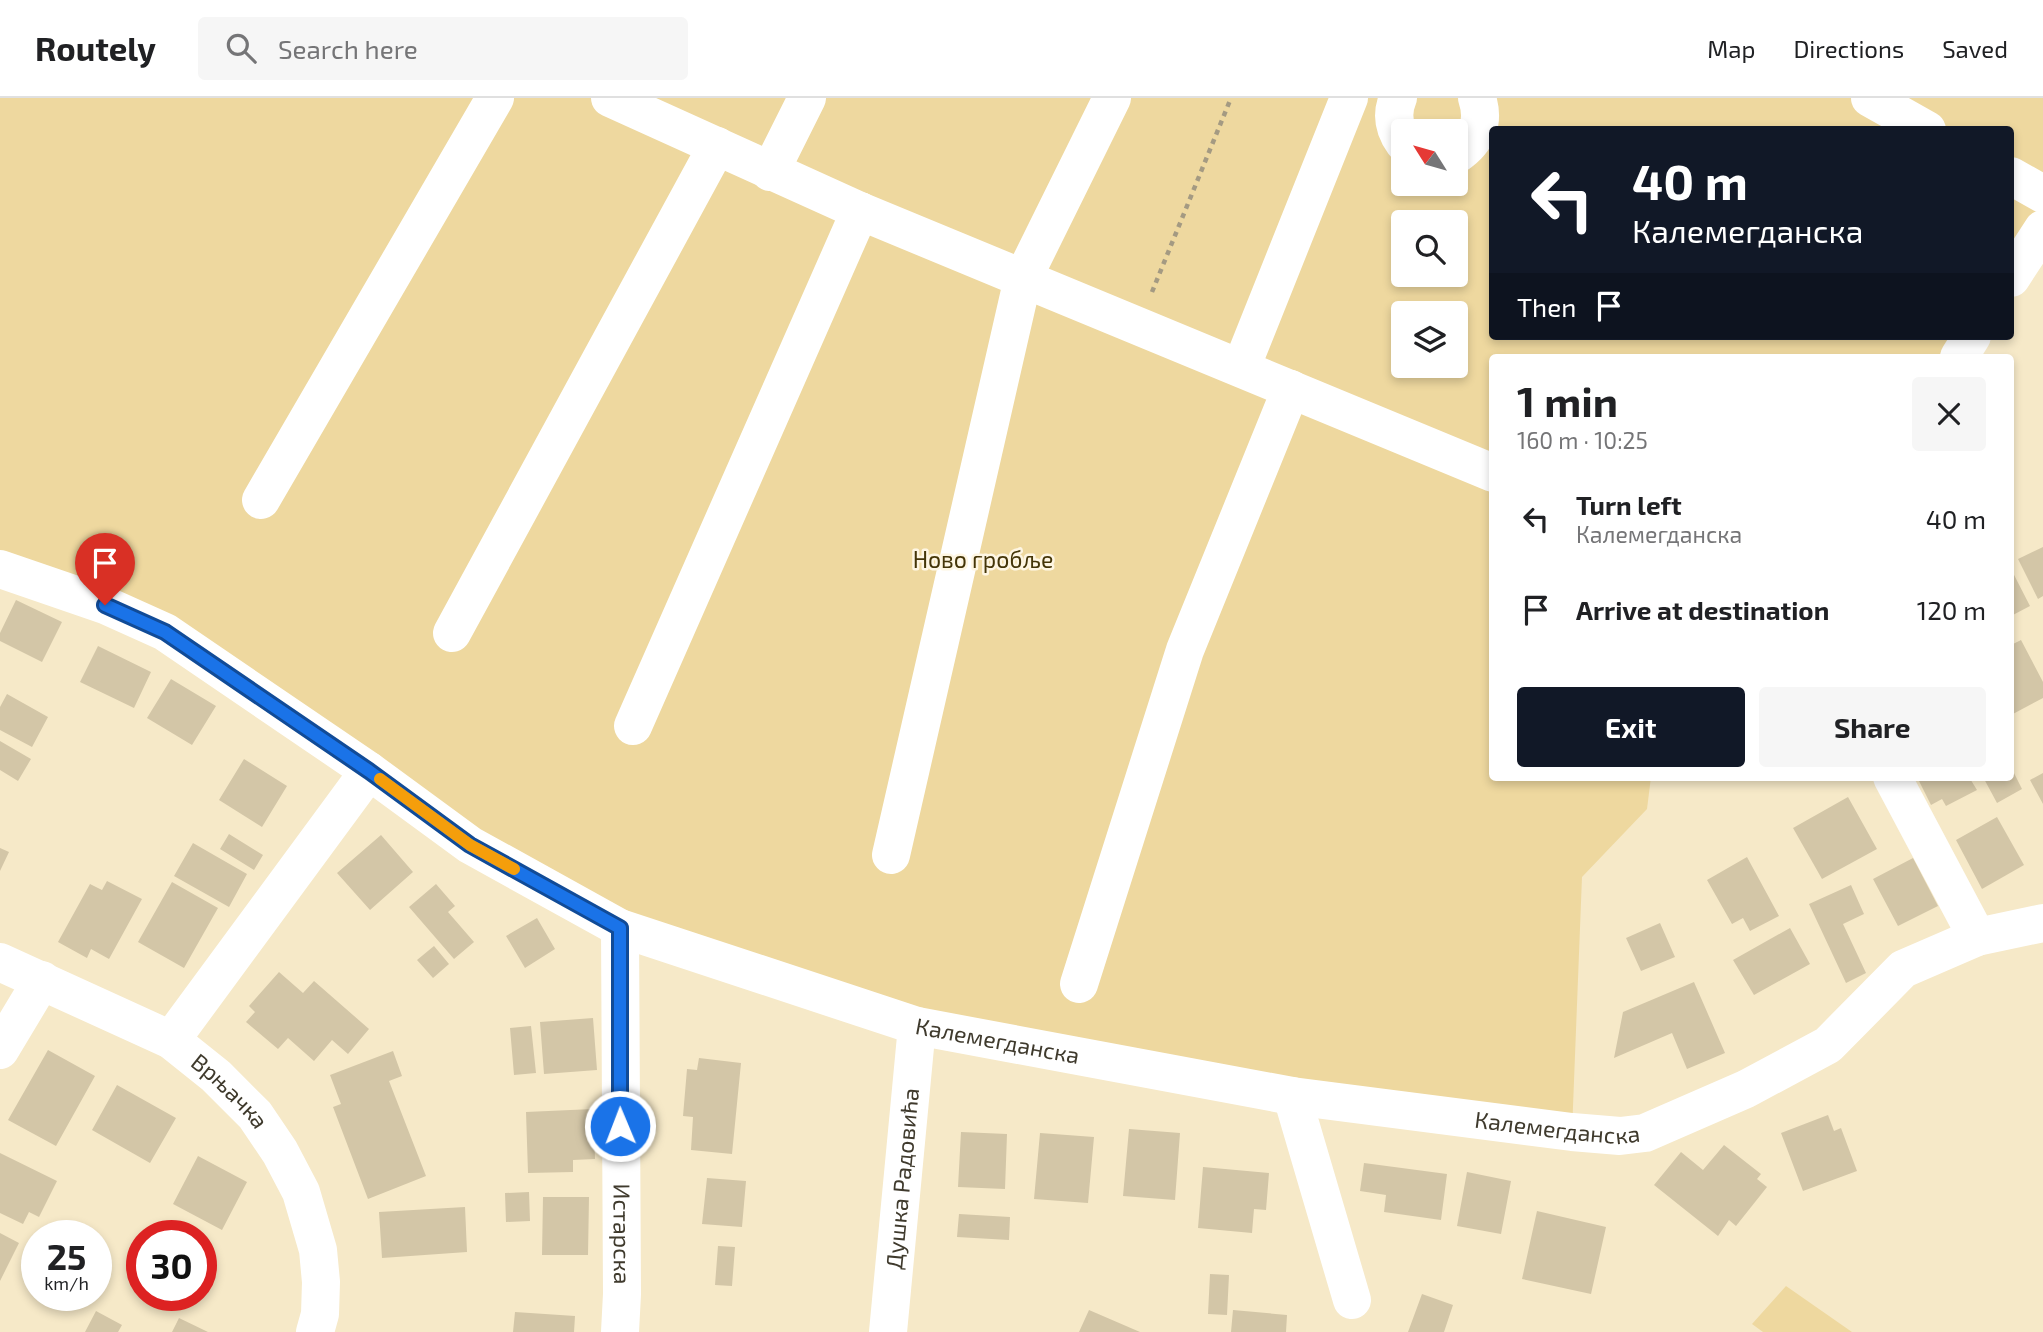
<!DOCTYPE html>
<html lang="en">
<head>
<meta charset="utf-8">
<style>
	body { margin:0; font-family:"Exo 2",sans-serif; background:#f6f6f6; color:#202124; height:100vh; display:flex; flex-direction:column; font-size:26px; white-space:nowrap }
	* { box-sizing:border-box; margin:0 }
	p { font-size:23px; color:#757577 }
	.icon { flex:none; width:38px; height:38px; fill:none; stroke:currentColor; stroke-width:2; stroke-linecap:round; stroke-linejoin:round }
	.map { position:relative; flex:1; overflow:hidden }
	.side { position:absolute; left:1489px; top:256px; width:525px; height:427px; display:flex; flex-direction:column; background:#fff; border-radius:7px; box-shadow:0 4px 10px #0003 }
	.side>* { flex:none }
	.banner { position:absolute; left:1489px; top:28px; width:525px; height:214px; border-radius:7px; box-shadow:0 4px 10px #0003; background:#111827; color:#fff; overflow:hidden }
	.needle { width:46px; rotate:307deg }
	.controls { position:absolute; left:1391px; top:21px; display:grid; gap:14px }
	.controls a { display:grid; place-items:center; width:77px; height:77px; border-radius:7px; background:#fff; box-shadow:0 4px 10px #0003; font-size:35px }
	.speed { position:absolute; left:21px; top:1122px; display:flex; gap:14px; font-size:35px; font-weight:700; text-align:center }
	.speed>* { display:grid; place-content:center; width:91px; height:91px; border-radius:50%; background:#fff; box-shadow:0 4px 10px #0003; line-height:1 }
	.speed small { font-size:18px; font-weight:400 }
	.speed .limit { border:10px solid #d22; background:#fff; color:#111 }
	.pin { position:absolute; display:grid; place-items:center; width:60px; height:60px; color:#fff; margin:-72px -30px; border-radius:50% 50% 50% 0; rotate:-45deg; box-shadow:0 0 7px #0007 }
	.pin .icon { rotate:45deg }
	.me { position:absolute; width:77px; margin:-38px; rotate:359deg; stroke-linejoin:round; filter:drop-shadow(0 0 5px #0008) }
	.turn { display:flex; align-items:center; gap:24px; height:147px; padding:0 28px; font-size:32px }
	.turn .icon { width:91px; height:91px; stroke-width:2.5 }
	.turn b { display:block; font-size:49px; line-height:60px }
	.then { display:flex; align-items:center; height:66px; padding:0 28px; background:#0003; gap:14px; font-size:26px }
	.round { display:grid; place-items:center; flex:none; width:74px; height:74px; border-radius:7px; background:#f6f6f6 }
	.headline { display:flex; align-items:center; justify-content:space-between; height:119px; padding:0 28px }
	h1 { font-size:42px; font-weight:700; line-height:52px }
	.action { display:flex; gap:14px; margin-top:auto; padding:14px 28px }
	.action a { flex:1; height:80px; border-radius:7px; background:#111827; color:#fff; font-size:28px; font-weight:700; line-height:80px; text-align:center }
	.action a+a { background:#f6f6f6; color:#202124 }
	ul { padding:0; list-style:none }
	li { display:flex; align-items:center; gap:21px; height:91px; padding:0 28px }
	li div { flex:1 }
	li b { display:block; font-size:26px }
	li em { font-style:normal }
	header { display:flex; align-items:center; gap:42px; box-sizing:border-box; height:98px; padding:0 35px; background:#fff; border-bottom:2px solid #e0e0e0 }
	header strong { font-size:33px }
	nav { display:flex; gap:38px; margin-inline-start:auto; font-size:24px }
	.search { width:490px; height:63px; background:#f6f6f6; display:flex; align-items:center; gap:18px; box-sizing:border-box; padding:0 24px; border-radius:7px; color:#757577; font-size:26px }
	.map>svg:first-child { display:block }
	.green { fill:#eed89f; fill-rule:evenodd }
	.building { fill:#d3c6a7 }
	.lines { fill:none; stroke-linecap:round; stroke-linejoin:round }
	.path { stroke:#a49a82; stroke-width:4.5; stroke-dasharray:5 5; stroke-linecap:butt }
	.minor { stroke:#fff; stroke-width:38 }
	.route-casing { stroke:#114b97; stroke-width:18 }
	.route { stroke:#1a73e8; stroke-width:12 }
	.slow { stroke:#f59e0b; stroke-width:12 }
	.labels { text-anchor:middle; stroke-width:5; stroke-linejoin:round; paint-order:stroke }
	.park-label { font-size:23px; fill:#443508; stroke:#fef6e3 }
	.street-label { font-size:23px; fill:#3f3a2d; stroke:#fef6e3 }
</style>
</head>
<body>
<header>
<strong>Routely</strong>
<div class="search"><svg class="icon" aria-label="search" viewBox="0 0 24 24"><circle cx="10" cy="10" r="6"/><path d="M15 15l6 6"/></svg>Search here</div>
<nav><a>Map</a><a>Directions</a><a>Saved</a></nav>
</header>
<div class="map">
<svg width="2043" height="1234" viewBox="0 0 2043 1234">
	<rect width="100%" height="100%" fill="#f6e9c8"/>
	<path class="green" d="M0 0H2043V147L2011 200V32H1493V238H1988L1975 259H1493V679H1651L1647 711 1582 779 1572 1034 917 928 620 830 165 534 0 471ZM1404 33H1456V86H1404ZM1404 124H1456V177H1404ZM1404 215H1456V268H1404Z
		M1786 1188 1852 1234H1763L1752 1226Z"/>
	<path class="building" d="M2043 449V498L2038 501 2018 461Z
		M2011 471 2030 508 2011 518Z
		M16 502 62 524 42 564 0 543V535Z
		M2021 542 2043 584V600L2011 617V547Z
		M98 548 151 574 134 610 80 584Z
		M171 581 216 608 192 647 147 620Z
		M7 596 48 619 32 649 0 632V609Z
		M0 643 31 661 18 683 0 672Z
		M244 661 287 688 262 729 219 702Z
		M2011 669 2022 691 1997 705 1983 679H2011Z
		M2043 675V706L2030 682Z
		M1917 679H1969L1977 692 1946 708 1942 701 1931 707Z
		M1848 699 1877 751 1822 781 1793 730Z
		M1997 719 2024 767 1982 791 1956 742Z
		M229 736 263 757 254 772 220 751Z
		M381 737 413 774 370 812 337 775Z
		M193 745 247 776 229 809 174 778Z
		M0 750 9 754 0 773Z
		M1747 759 1779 818 1750 833 1743 820 1732 826 1707 782Z
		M1913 760 1938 808 1898 828 1873 781Z
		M107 783 142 801 109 861 91 851 87 860 58 844 90 786 102 792Z
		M172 784 218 810 184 870 138 844Z
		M436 786 455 808 448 814 474 844 454 861 409 809Z
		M1851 787 1864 816 1843 826 1866 875 1846 885 1809 806Z
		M537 820 555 851 525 870 506 838Z
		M1660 825 1675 859 1641 873 1626 840Z
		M1790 830 1810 866 1754 897 1733 862Z
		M434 848 449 866 433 880 417 862Z
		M279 874 303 895 314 883 369 931 348 956 332 942 314 963 288 940 278 951 246 924 255 914 249 908Z
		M1694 884 1725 955 1687 971 1672 935 1614 960 1623 914Z
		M593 920 597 972 544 976 540 924Z
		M531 928 536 975 514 977 510 930Z
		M48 952 95 978 56 1048 8 1022Z
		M393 953 402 978 389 983 426 1078 368 1101 333 1009 341 1006 330 977Z
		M699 960 741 965 732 1056 691 1052 693 1019 683 1018 687 971 697 972Z
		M117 987 176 1020 150 1065 92 1032Z
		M593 1011 595 1061 573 1062V1074L528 1075 526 1014Z
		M1828 1017 1834 1033 1841 1030 1857 1073 1803 1093 1781 1035Z
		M1129 1031 1180 1035 1175 1102 1123 1098Z
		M961 1034 1007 1036 1005 1091 958 1089Z
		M1040 1035 1094 1039 1088 1105 1034 1101Z
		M1724 1047 1761 1076 1757 1081 1767 1089 1736 1128 1729 1122 1718 1138 1654 1087 1681 1054 1703 1072Z
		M0 1055 57 1083 39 1119 29 1114 23 1126 0 1115Z
		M198 1058 247 1084 222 1132 173 1106Z
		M1364 1065 1447 1076 1441 1122 1384 1114 1386 1097 1360 1093Z
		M1203 1069 1269 1075 1266 1112 1254 1111 1252 1135 1198 1130Z
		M1467 1074 1511 1083 1501 1136 1457 1128Z
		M707 1080 746 1083 742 1129 702 1126Z
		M529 1094 530 1123 506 1124 505 1095Z
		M543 1099H589L588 1157H542Z
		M465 1109 467 1154 382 1160 379 1114Z
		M1537 1113 1606 1129 1591 1196 1522 1181Z
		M959 1116 1010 1119 1009 1142 957 1139Z
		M0 1135 19 1145 0 1183Z
		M718 1148 735 1149 732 1188 715 1187Z
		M1210 1176 1229 1177 1227 1217 1208 1216Z
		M1422 1196 1453 1207 1444 1234H1408Z
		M1089 1212 1140 1234H1079Z
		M1233 1212 1287 1217 1286 1234H1231Z
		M96 1213 122 1227 118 1234H85Z
		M515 1214 575 1218 574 1234H513Z
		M179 1220 208 1234H172Z"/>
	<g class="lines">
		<path class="path" d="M1152 194 1231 0"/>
		<g class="minor">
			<path d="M610 0 860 113 1493 375"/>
			<path d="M1398 0C1391 16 1394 31 1404 45"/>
			<path d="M1870 0 1927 32"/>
			<path d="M1456 57C1477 43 1485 24 1477 0"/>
			<path d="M770 74 807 0"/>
			<path d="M2011 78 2043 96"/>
			<path d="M2011 180 2043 131"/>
			<path d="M1959 259 1972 238"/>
			<path d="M1241 270 1349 0"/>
			<path d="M261 402 495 0"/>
			<path id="s1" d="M0 471 105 507 165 534 369 673 470 747 620 830 917 928 1292 998 1572 1034 1620 1038 1645 1035 1746 991 1828 947 1903 871 1977 839 2043 825"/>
			<path d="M452 535 717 48"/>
			<path d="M633 628 860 113"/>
			<path d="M1892 679 1977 839"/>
			<path d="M891 757 1023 180 1112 0"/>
			<path id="s2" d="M620 830 622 1196 620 1234"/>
			<path id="s3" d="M0 864 171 942 216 978 255 1017 280 1054 301 1094 318 1152 321 1184 320 1216 315 1234"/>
			<path d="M1079 886 1185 552 1291 291"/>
			<path d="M171 942 369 673"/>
			<path d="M0 952 42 882"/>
			<path d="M1292 998 1352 1202"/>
			<path id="s4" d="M888 1234 917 928"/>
		</g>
	</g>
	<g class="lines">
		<defs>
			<path id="route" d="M105 507 165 534 369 673 470 747 620 830V1028"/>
		</defs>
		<use href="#route" class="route-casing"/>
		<use href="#route" class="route"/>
		<path class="slow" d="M380 681 470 747 514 771"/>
	</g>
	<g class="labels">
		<g class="park-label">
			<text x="983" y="470">Ново гробље</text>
		</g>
		<g class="street-label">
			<text dy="8" stroke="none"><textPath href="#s1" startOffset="1115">Калемегданска</textPath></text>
			<text dy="8" stroke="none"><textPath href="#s3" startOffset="266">Врњачка</textPath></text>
			<text dy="8" stroke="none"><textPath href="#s1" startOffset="1682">Калемегданска</textPath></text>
			<text dy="8" stroke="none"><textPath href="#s4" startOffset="154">Душка Радовића</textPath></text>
			<text dy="8" stroke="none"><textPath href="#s2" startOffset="306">Истарска</textPath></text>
		</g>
	</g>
</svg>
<div class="controls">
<a><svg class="needle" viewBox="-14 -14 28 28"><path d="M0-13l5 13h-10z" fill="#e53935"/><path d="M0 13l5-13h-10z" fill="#757577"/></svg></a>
<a><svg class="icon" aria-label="search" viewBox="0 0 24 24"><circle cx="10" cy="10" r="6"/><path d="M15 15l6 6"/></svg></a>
<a><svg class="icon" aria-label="layers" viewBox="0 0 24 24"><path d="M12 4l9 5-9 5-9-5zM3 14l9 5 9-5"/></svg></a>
</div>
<div class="speed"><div>25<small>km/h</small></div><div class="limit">30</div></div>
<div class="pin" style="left:105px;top:507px;background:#d93025"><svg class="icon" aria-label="arrive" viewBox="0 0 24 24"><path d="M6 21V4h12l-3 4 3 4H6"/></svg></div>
<svg class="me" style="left:620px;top:1028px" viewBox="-20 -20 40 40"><circle r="17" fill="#1a73e8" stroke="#fff" stroke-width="3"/><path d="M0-11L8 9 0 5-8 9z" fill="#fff"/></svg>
<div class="banner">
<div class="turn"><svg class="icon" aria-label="left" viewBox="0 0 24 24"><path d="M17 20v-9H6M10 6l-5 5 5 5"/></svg><div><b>40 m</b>Калемегданска</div></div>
<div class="then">Then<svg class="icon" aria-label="arrive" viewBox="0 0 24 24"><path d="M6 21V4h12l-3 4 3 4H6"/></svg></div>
</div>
<section class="side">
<div class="headline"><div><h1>1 min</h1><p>160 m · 10:25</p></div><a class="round"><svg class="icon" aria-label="close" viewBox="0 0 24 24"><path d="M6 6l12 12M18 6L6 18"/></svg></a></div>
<ul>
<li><svg class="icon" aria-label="left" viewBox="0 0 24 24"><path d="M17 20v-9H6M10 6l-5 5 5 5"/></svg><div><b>Turn left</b><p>Калемегданска</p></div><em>40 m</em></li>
<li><svg class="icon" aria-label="arrive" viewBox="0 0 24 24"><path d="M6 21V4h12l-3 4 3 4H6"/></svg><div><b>Arrive at destination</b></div><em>120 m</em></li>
</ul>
<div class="action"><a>Exit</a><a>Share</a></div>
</section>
</div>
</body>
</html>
